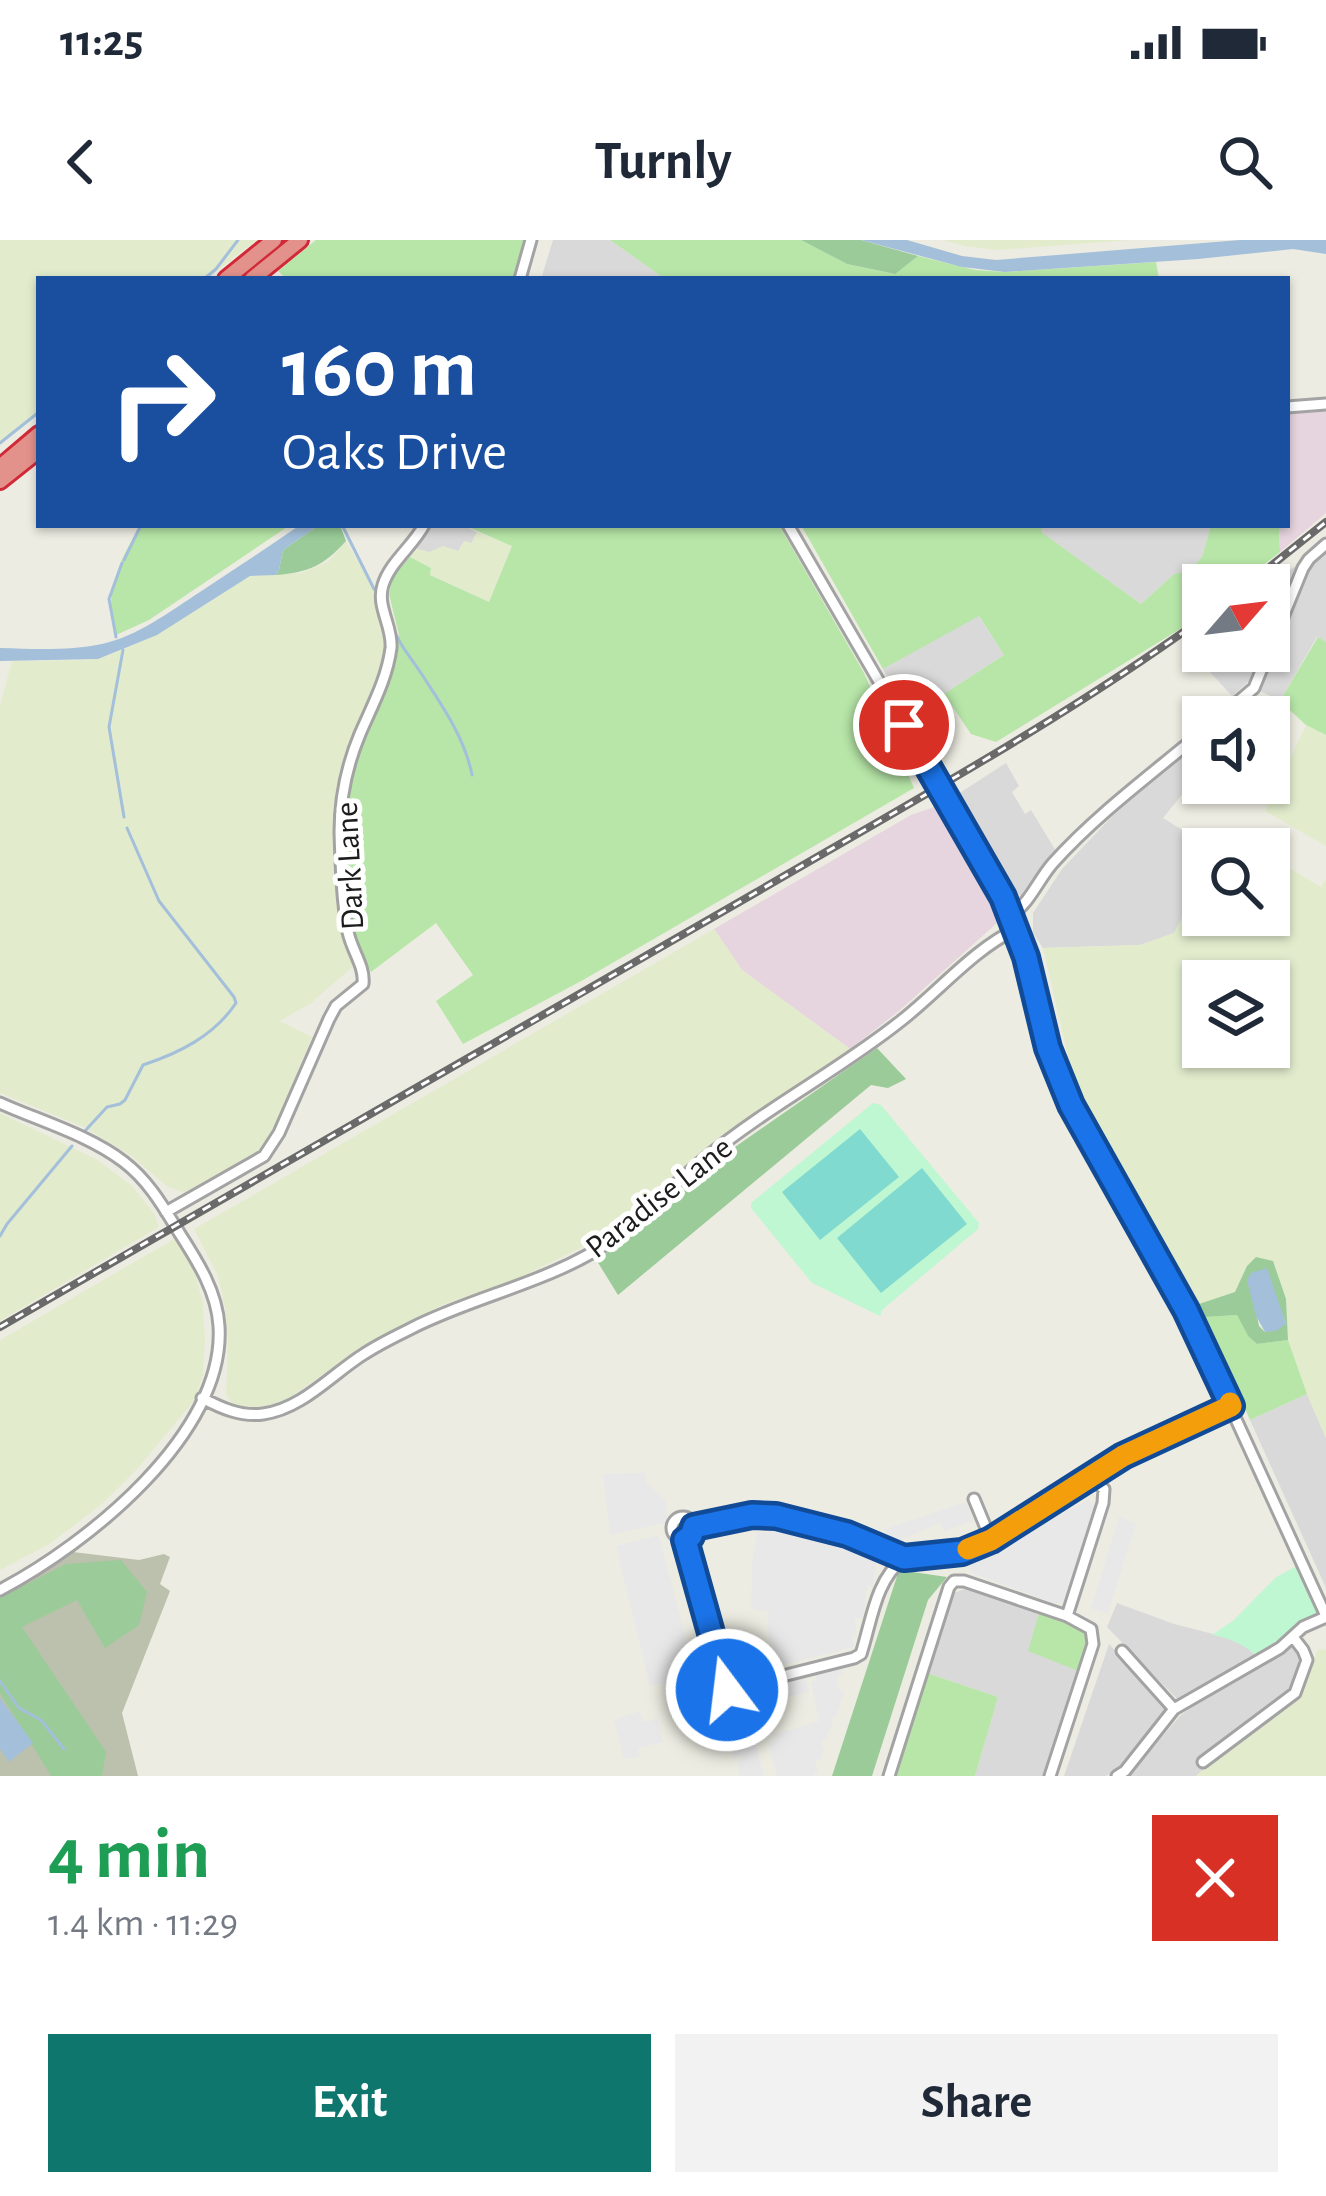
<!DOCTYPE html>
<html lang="en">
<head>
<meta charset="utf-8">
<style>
	body { margin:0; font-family:"Alegreya Sans",sans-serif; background:#f2f2f3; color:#1f2937; height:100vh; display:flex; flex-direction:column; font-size:45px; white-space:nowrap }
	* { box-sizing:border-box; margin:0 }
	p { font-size:39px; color:#747a83 }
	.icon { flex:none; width:66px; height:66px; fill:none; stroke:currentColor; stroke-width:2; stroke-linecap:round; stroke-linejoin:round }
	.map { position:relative; height:1536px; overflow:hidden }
	.drawer { display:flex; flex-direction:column; background:#fff; flex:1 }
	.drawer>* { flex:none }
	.top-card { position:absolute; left:36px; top:36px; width:1254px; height:252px; border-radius:0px; box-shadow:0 3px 9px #0004; background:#1a4fa0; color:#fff; overflow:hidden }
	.needle { width:78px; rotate:62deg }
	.controls { position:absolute; left:1182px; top:324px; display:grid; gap:24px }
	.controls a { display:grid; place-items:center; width:108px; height:108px; border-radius:0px; background:#fff; box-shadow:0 3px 9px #0004; font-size:60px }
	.pin { position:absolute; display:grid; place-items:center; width:102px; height:102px; color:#fff; margin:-51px; border:6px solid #fff; border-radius:50%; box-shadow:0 3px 12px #0007 }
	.me { position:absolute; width:132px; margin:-66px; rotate:345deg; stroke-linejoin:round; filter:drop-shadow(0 0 9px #0008) }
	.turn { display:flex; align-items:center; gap:42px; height:252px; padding:0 48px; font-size:54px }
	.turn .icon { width:156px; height:156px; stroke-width:2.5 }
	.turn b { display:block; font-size:84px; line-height:102px }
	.round { display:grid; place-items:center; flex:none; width:126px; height:126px; border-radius:0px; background:#f2f2f3 }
	.headline { display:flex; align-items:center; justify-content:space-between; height:204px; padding:0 48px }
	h1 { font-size:72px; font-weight:700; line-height:90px; color:#1e9e55 }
	.primary-button { display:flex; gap:24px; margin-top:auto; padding:24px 48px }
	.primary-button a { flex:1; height:138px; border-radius:0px; background:#0f766e; color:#fff; font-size:48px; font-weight:700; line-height:138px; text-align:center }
	.primary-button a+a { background:#f2f2f3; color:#1f2937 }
	.status { display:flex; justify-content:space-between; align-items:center; height:84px; padding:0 60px; background:#fff; direction:ltr }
	.status svg { height:33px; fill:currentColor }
	header { display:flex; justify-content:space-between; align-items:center; height:156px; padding:0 48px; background:#fff; font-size:54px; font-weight:700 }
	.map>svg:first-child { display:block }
	.residential { fill:#dad9d9 }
	.industrial { fill:#e6d4de }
	.construction { fill:#bcc1ae }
	.farmland { fill:#e2eccd; fill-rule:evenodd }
	.grass { fill:#b7e6a8 }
	.forest { fill:#9acb98; fill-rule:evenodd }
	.park { fill:#bff7d2 }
	.pitch { fill:#81dacf }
	.parking { fill:#e8e8e8 }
	.water { fill:#a3bfda }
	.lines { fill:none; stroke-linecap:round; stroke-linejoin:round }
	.stream { stroke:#a3bfda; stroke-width:3 }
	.minor-casing { stroke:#a3a3a3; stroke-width:15 }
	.highway-casing { stroke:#d12938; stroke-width:20 }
	.minor { stroke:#fff; stroke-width:9 }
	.highway { stroke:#e3918b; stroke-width:14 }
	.rail-casing { stroke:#6a6a6a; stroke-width:8 }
	.rail { stroke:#fff; stroke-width:3; stroke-dasharray:9; stroke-linecap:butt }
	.minor-bridge-casing { stroke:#a3a3a3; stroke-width:15; stroke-linecap:butt }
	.minor-bridge { stroke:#fff; stroke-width:9 }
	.route-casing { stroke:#114b97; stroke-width:30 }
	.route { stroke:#1a73e8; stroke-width:21 }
	.slow { stroke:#f59e0b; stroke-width:21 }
	.labels { text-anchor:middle; stroke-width:10; stroke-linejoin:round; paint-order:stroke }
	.street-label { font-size:33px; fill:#1c1c1c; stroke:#fff }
</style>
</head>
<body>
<div class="status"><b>11:25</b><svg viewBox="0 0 49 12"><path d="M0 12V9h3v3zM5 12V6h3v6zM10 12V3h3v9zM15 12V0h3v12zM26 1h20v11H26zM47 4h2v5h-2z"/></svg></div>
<header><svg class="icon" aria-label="back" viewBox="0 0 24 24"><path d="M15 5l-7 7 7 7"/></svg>Turnly<svg class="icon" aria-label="search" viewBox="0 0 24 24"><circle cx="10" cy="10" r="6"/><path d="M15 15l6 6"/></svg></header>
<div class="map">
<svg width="1326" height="1536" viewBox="0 0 1326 1536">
	<rect width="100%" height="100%" fill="#edece2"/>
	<path class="residential" d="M553 0H610L665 39H541Z
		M429 285H462L477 292 471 304 458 312H429L417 309Z
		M1043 285H1211L1202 317 1189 331 1174 334 1141 364 1040 292Z
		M1326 308V402L1317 397 1280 461 1258 450 1312 324Z
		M1301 322 1269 395V345Z
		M978 375 1004 415 909 477 883 429Z
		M1203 395V411H1262L1249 441 1232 456 1187 407Z
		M1191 510 1203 521V529L1163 578 1213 609H1203V637L1175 693 1140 705 1043 708 1033 693V673L1062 629 1124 564Z
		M1006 523 1019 546 1012 552 1025 574 1031 570 1056 611 1021 656 1017 654 958 554Z
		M1307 1154 1326 1198V1348L1250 1180Z
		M973 1346 1007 1361 1040 1370 1083 1433 1050 1536H975L998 1457 927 1433 951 1354Z
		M1117 1363 1174 1384 1225 1397 1251 1409 1259 1419 1179 1461 1107 1387Z
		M1292 1399 1305 1421 1292 1451 1200 1518 1206 1527 1196 1536H1128L1180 1476 1220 1445Z
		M1109 1404 1170 1469 1126 1526 1106 1536H1064Z"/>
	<path class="industrial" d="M1326 168V273L1280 312 1279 289 1287 285V172Z
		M940 565 977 629 998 682 900 770 850 809 742 730 714 689 911 575Z"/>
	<path class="construction" d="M73 1312 139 1320 164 1314 170 1317 160 1344 170 1351 122 1473 138 1536H0V1354Z"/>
	<path class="farmland" d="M0 0H257L207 39H39V173L0 204Z
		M943 0H1130L998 10 964 6Z
		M477 292 512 305 489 362 429 334 431 328 410 317 417 309 429 312 443 306 458 311 464 301 472 303Z
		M346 301 373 348 388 400 386 417 374 455 347 517 338 551 336 590 342 686 354 726 311 763 280 781 312 797 264 910 186 953 168 947 130 915 86 888 0 853V466L12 421 89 420 107 416 157 395 250 336 301 333 328 322Z
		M1306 485 1326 495V606L1265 571Z
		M1269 616 1321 647 1326 639V1198L1307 1154 1288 1100 1286 1059 1247 1027 1235 1053 1199 1064 1076 851 1043 708 1140 705 1174 693 1203 637V675H1269ZM1203 741H1269V807H1203Z
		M714 689 742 730 850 809 750 877 607 995 515 1040 442 1065 391 1091 361 1107 291 1157 271 1165 245 1169 234 1165 226 1155 228 1103 225 1068 218 1036 194 989Z
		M0 873 96 919 131 945 154 973 159 987 0 1081Z
		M174 999 194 1029 203 1063 205 1098 203 1135 194 1161 137 1229 102 1264 48 1305 0 1330V1100Z
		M1318 1409 1326 1410V1536H1196L1301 1454Z"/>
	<path class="grass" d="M316 0H525L516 39H287L278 31Z
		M610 0H801L847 24 894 34 918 16 975 30 1005 32 1156 22 1159 39H665Z
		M141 285H290L149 380 116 395C102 357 120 318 141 285Z
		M464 285H779L864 433 914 548 583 740 463 804 436 761 473 735 436 683 371 732 356 707 351 679 345 614 346 561 355 523 396 418 399 395 389 354 393 335 410 317 431 328 430 335 489 362 512 306Z
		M801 285H1043L1041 292 1141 364 1174 334 1189 331 1202 317 1211 285 1283 286 1279 290 1280 312 1237 345H1203V371L1180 389 996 502 971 494 944 454 1004 415 979 376 883 429Z
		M1318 397 1326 402V495L1306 485 1280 461Z
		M1237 1075 1248 1096 1257 1104 1288 1100 1307 1154 1250 1180 1205 1077Z
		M1040 1370 1091 1389 1093 1404 1083 1433 1028 1411Z
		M927 1433 998 1457 975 1536H894Z"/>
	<path class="forest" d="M801 0H861L918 16 895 34 847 24Z
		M319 285H340L346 301C323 326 310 332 276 335L279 330 283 310Z
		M877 808 906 839 888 848 871 845 618 1055 597 1021 715 921Z
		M1256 1017 1273 1021 1286 1059 1288 1100 1257 1104 1248 1096 1237 1075 1205 1077 1199 1064 1235 1052 1247 1026ZM1274 1052 1286 1084 1265 1092 1259 1086 1254 1062Z
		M121 1320 147 1352 139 1385 105 1408 77 1360 22 1387 106 1512 102 1536H51L0 1453V1358L66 1324Z
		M899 1330 947 1337 928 1360 872 1536H832Z"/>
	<path class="park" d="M873 863 881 865 979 983 978 989 882 1070 880 1076 812 1043 751 968V963Z
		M1301 1324 1324 1376 1259 1419C1247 1405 1230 1398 1212 1395L1234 1380 1276 1337Z"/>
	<path class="pitch" d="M860 889 899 937 820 1000 782 952Z
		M922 928 967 984 881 1053 837 998Z"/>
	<path class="parking" d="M645 1233 647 1244 665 1260 669 1282 610 1295 603 1234Z
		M1088 1260 1097 1268 1067 1356 1063 1362 1056 1364 972 1333 967 1323Z
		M966 1262 973 1281 944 1291 940 1283 890 1304 885 1289Z
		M1119 1277 1136 1283 1108 1374 1091 1368Z
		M769 1287 854 1302 859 1308V1314L873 1316V1321L876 1322 873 1346H867L863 1378H855L856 1394 851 1396 854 1407 775 1427 767 1389 769 1372 751 1369 752 1325 757 1291 768 1293Z
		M659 1295 695 1435 650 1446 616 1306Z
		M841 1428 843 1433 837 1436 839 1450 844 1452 836 1477H831L833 1485 827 1494 828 1499 821 1501 824 1512 821 1514 822 1518 815 1521 818 1532 814 1533V1536H777L768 1503 775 1501 774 1495 819 1481 811 1442 817 1440 816 1435Z
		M805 1435 809 1452 775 1460 771 1445Z
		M761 1447 769 1478 740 1486 735 1468 739 1454Z
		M640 1471 643 1482 657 1478 663 1502 638 1508 640 1516 624 1519 614 1480Z
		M754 1497 764 1536H740L738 1524 740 1522 739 1517 734 1518 729 1504Z"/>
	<path class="water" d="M861 0H907L962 16 996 20 1240 0H1326V14L1293 9 1198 19 1005 32 962 27Z
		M300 285H319L283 310 279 330 276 335 250 336 157 395 98 419 0 421V408C34 409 69 411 102 404 138 396 169 372 200 352 233 330 267 308 300 285Z
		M1267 1028 1286 1084 1276 1091 1265 1092 1256 1076 1247 1040 1251 1033Z
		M0 1458 33 1503 9 1522 0 1509Z"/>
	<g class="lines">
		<path class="stream" d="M204 39 216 29 238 0
			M0 203 39 172
			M342 285 374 349
			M124 320 141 285
			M392 384C398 404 410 416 421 433 441 464 465 498 472 535
			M116 397 109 359 122 323
			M123 410 109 487 124 577
			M84 892 107 867 120 864 125 860 143 825C179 813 214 796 236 763L234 757 159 661 127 588
			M0 996 7 984 72 906
			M0 1441 19 1468 41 1480 64 1509"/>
		<defs>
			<path id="minor" d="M520 39 531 0
				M1287 167 1326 164
				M788 285 931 531
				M1220 477 1254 448 1303 328 1309 319 1326 304
				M952 568 1011 675 1026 717 1048 808 1071 865 1186 1070 1326 1376
				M1011 675C1030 663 1038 640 1053 623 1097 574 1152 534 1203 491
				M0 863C40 881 89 895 124 922 149 941 164 968 180 994 198 1022 217 1052 219 1086 226 1194 86 1305 0 1350
				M166 972 264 916 279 893 329 779 336 766 363 744C365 726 352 711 348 692 342 661 341 624 340 592 340 558 347 525 360 494 372 466 387 439 391 408 393 387 376 366 383 345 390 322 413 306 424 285
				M202 1158C221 1168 241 1177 263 1174 302 1169 332 1134 364 1114 379 1104 396 1096 412 1088 477 1055 552 1042 612 1000 647 975 675 942 708 916 769 866 841 829 902 780 940 750 973 710 1016 689
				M974 1259 991 1300
				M672 1288a11 11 0 1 1 22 0a11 11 0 1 1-22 0Z
				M694 1287 752 1275 776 1276 847 1294 904 1318 962 1312 991 1300 1123 1215 1231 1166
				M685 1299 727 1450 854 1418 861 1414C872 1380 875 1341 904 1318
				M1067 1376 1103 1263 1104 1249 1094 1241H1082
				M1122 1411 1174 1469
				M1203 1522 1295 1453 1307 1420 1303 1410 1293 1397
				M889 1536 949 1347 954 1341H964L1067 1376 1091 1389 1093 1404 1050 1536
				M1117 1536 1125 1531 1174 1469 1280 1408 1303 1387 1326 1377"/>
			<path id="highway" d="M226 39 274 0
				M252 39 300 0
				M0 227 39 194
				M0 241 39 210"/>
		</defs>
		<use href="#minor" class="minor-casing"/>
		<use href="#highway" class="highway-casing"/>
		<use href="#minor" class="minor"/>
		<use href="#highway" class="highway"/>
		<defs>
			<path id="rail" d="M1247 345 1326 282
				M0 1087C251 941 504 799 755 653 906 565 1061 481 1203 378"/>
		</defs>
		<use href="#rail" class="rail-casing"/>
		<use href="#rail" class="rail"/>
		<defs>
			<path id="minor-bridge" d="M931 531 952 568"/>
		</defs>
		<use href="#minor-bridge" class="minor-bridge-casing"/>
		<use href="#minor-bridge" class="minor-bridge"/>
	</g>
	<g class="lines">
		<defs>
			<path id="route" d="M727 1450 685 1300 691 1296 694 1287 752 1275 776 1276 847 1294 904 1318 962 1312 991 1300 1123 1216 1231 1166 1186 1070 1071 865 1048 808 1026 717 1003 657 904 485"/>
		</defs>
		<use href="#route" class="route-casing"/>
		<use href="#route" class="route"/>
		<path class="slow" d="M968 1309 991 1300 1123 1216 1231 1166 1230 1163"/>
	</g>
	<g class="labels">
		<g class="street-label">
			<text transform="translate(348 626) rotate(-93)" y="12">Dark Lane</text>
			<text transform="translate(658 956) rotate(-38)" y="12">Paradise Lane</text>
		</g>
	</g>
</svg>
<div class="controls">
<a><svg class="needle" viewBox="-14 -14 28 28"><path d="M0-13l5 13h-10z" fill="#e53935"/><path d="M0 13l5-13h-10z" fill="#747a83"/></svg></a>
<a><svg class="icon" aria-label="sound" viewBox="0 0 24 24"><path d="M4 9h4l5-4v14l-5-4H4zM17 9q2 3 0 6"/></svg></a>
<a><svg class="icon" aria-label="search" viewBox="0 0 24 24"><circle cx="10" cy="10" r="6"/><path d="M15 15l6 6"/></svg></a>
<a><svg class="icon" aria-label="layers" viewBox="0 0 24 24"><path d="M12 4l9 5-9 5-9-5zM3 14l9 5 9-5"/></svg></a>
</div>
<div class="pin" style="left:904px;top:485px;background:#d93025"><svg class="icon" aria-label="arrive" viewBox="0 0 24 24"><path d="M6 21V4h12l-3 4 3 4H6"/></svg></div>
<svg class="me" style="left:727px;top:1450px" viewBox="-20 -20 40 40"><circle r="17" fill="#1a73e8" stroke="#fff" stroke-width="3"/><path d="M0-11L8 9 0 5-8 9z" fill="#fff"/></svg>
<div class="top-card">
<div class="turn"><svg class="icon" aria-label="right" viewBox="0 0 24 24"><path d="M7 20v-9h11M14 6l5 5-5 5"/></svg><div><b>160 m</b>Oaks Drive</div></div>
</div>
</div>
<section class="drawer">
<div class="headline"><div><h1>4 min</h1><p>1.4 km · 11:29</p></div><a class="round" style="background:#d93025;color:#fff"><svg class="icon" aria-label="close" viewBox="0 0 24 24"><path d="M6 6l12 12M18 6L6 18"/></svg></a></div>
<div class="primary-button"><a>Exit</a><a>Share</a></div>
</section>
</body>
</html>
